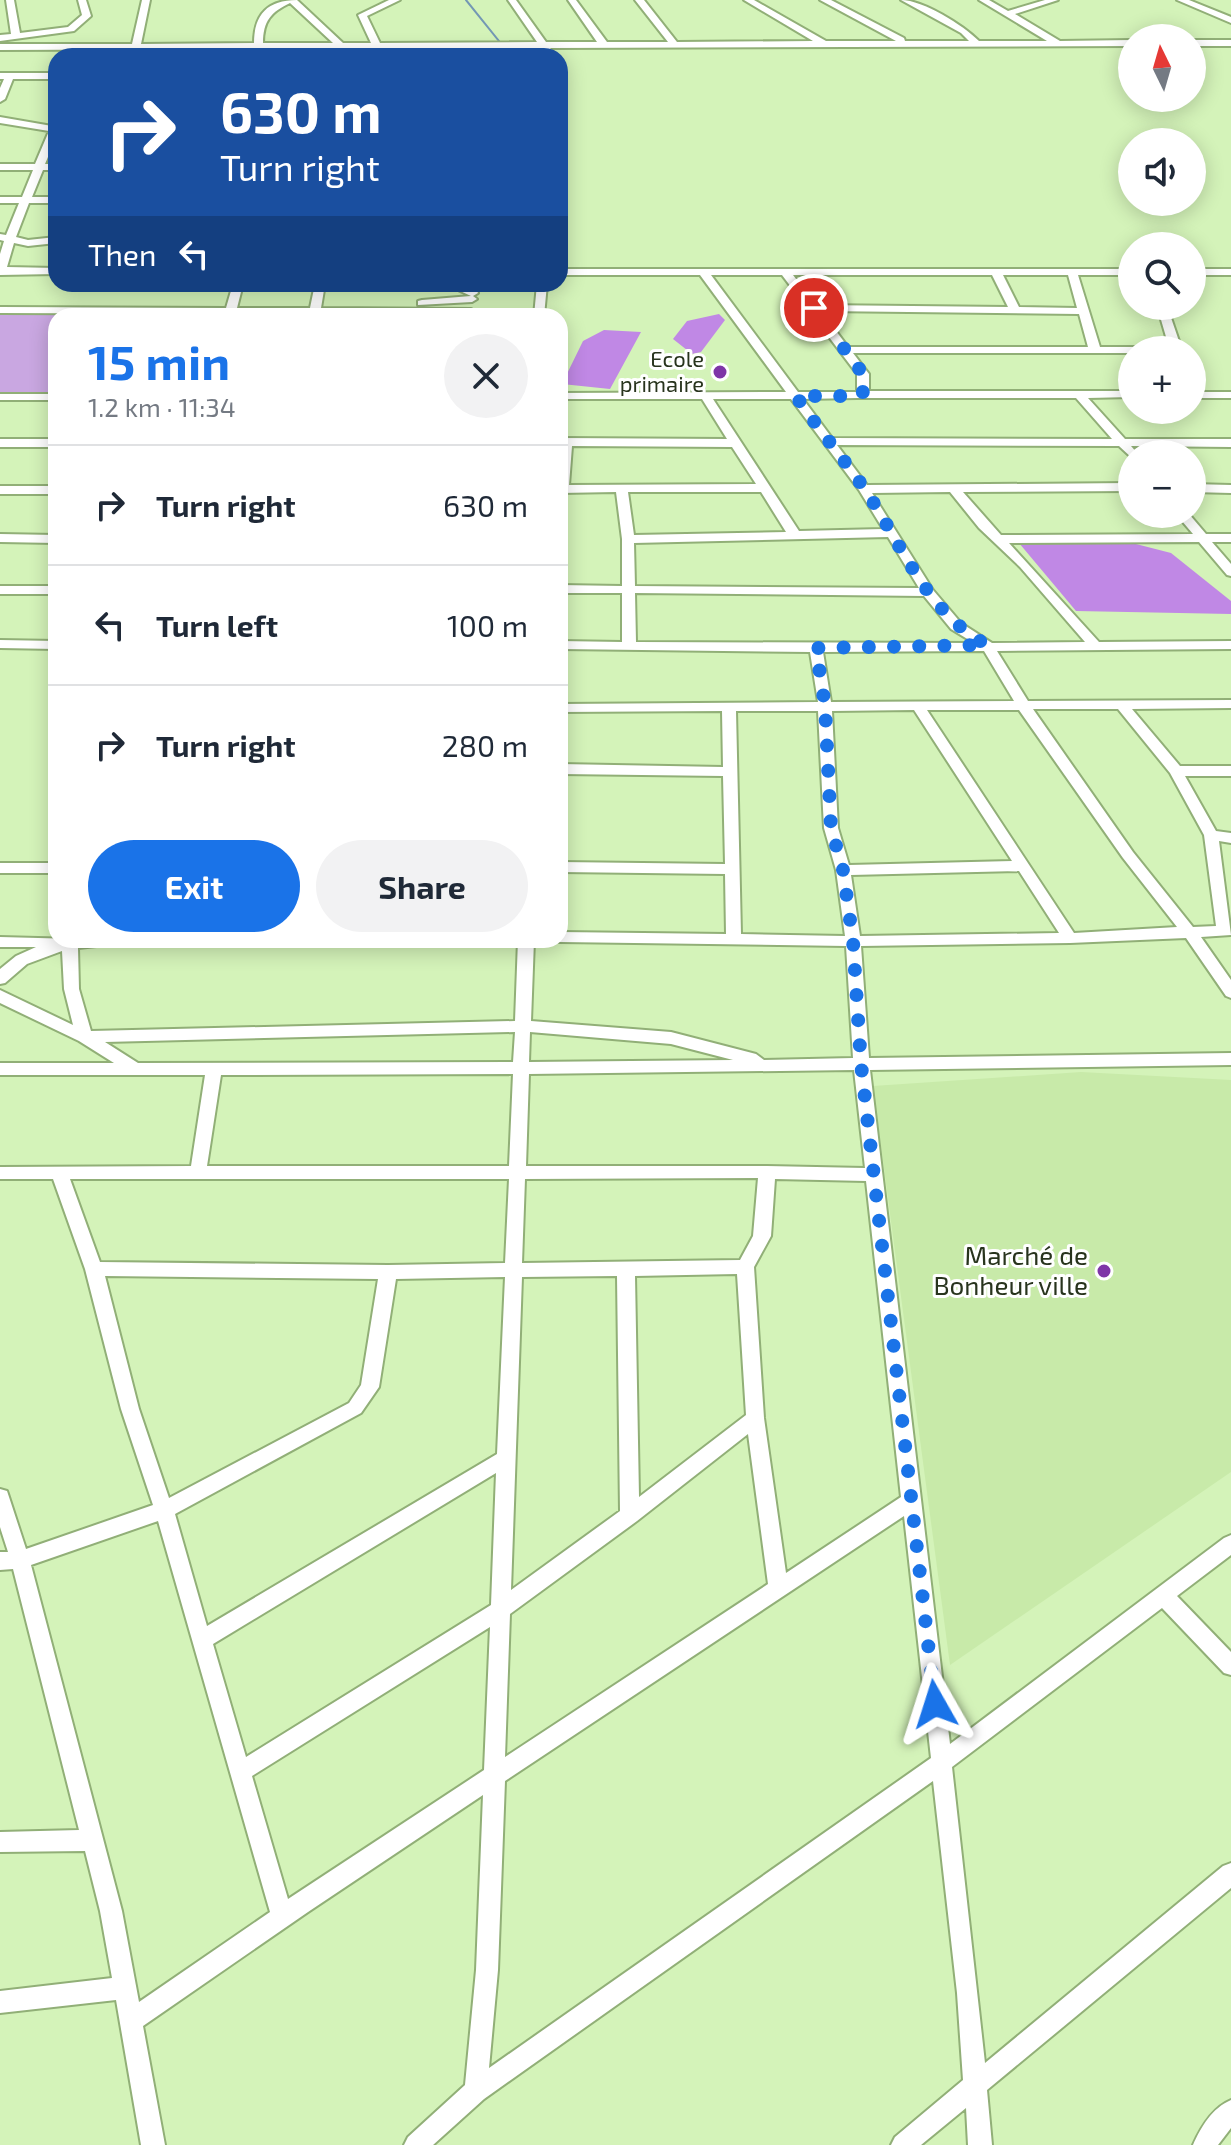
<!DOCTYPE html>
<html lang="en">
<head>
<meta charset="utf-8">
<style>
	body { margin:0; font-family:"Exo 2",sans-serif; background:#f2f2f3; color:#1f2937; height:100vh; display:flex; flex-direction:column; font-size:30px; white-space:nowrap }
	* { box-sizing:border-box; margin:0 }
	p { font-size:26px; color:#747a83 }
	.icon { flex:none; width:44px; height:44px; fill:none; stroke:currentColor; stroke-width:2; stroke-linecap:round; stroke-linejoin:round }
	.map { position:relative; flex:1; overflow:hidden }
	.side { position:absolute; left:48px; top:308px; width:520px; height:640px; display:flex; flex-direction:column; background:#fff; border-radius:24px; box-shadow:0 4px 20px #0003 }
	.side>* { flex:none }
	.hud { position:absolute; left:48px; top:48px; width:520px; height:244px; border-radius:24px; box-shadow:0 4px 20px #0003; background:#1a4fa0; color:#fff; overflow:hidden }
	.needle { width:52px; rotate:355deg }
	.controls { position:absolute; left:1118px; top:24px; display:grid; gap:16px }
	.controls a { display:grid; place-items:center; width:88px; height:88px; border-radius:50%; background:#fff; box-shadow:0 4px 20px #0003; font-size:40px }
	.pin { position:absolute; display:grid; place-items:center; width:68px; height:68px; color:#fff; margin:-34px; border:4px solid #fff; border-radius:50%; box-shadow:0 2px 8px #0007 }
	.me { position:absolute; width:88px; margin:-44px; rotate:354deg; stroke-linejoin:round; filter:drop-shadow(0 0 6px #0008) }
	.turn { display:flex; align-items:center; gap:28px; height:168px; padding:0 40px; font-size:36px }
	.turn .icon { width:104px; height:104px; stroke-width:2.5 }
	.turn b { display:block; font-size:56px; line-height:68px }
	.then { display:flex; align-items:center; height:76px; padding:0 40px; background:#0003; gap:16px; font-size:30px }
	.round { display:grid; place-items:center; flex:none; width:84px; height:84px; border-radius:42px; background:#f2f2f3 }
	.summary { display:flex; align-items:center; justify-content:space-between; height:136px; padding:0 40px }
	h1 { font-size:48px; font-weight:700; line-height:60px; color:#1a73e8 }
	.button { display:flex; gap:16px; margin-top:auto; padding:16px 40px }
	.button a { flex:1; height:92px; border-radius:48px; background:#1a73e8; color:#fff; font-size:32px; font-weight:700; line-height:92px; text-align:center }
	.button a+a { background:#f2f2f3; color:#1f2937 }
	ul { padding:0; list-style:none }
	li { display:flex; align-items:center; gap:24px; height:120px; padding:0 40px; border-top:2px solid #e0e1e3 }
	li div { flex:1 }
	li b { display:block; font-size:30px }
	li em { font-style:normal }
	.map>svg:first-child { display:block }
	.built { fill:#c8eaa9 }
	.green { fill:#c9a7e1 }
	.forest { fill:#c088e5 }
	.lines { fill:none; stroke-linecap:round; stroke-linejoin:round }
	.stream { stroke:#7498b4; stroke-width:2 }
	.minor-casing { stroke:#91af77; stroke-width:4 }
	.minor { fill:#fff; fill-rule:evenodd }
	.route { stroke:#1a73e8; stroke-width:14; stroke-dasharray:0 25.2 }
	.poi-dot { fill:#7e35a7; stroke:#fff; stroke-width:3 }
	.labels { text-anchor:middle; stroke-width:6; stroke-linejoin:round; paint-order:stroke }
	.far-poi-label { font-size:22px; fill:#28341d; stroke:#fff; text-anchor:end }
	.poi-label { font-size:26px; fill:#28341d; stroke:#fff; text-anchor:end }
</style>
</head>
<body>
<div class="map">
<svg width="1231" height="2145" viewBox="0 0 1231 2145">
	<rect width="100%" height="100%" fill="#d4f3b9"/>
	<path class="built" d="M1081 1072 1231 1080V1472L950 1665 873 1086Z"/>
	<path class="green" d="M0 312 226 313V316H56V395H0Z"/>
	<path class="forest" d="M719 314 725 320 701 352 692 354 673 339 687 321Z
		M604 330 641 332 610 389 562 384 583 341Z
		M1019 543 1136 544 1171 553 1231 601V614L1076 611Z"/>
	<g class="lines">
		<path class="stream" d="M466 0 511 56"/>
		<defs>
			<path id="minor" d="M6 0H14L20 33 68 27 82 15 78 0H86L91 16 74 31 0 41V35L11 34Z
				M142 0H150L141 44 254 43C254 14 268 0 297 0L343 43H371L358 15 389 0H400L367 16 380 43 537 42 508 0H516L546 42H597L568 0H576L607 42H668L635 0H644L677 42 813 41 744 0H754L826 41H896L820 0H831L904 38 905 41H969L961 33 901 0C923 0 963 25 979 41H1047L979 0H989L1008 11 1045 0H1058L1015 14 1060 41 1132 40V46L550 48 556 56H546L541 48 0 50V44H132ZM290 3 333 43H263C263 21 271 12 290 3Z
				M1177 0H1189L1231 17V23Z
				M1192 40H1231V46H1192Z
				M0 73H56V79H13L5 99 0 102V88L4 79H0Z
				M0 117 52 126 56 123V138L45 164H56V170H43L32 197H56V203H29L16 237 28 240 56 237V243L28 246 14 243 7 267 56 268V274L0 275V254L4 241 0 240V234L6 235 19 203H0V197H22L33 170H0V164H35L49 131 0 123Z
				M560 269H1132V275H1078L1100 347H1169L1157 306H1167L1182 350H1132V353H853L869 374V391H1132V397L1088 398 1125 439H1231V447L1131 446 1138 454H1132V458L1119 446 837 445 867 485 1132 483V491L963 492 1001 535 1193 534 1176 514H1189L1206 534H1231V542H1212L1231 564V576L1227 575 1199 542 1009 543 1099 642 1231 641V649L997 651 1028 701 1231 700V708L1132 709 1180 766H1231V776H1185L1216 831 1231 833V843L1219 841 1231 935 1201 937 1231 980V998L1226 996 1186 938 1070 943 861 946 869 1058 1231 1053V1065L870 1070 950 1744 1224 1538 1231 1535V1555L1177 1596 1231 1652V1675L1224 1673 1162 1608 952 1767 985 2063 1223 1866 1231 1863V1888L987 2090 992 2145H968L966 2108 921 2145H891L895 2137 963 2080 957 1993 933 1781 484 2099 433 2145H404L408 2137 465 2085 476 1970 483 1795 308 1912 143 2026 165 2145H141L116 2000 0 2013V1991L112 1978 100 1911 85 1851 0 1852V1832L79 1830 13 1569 0 1570V1552H8L0 1527V1489L7 1491 9 1497 26 1549 153 1505 121 1409 85 1269 53 1179H0V1167L191 1166 205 1075H0V1063H114L79 1041 0 1003V990L73 1025 64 989 62 951 27 964 5 983 0 984V969L16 956 36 947H0V937L114 940 106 945 78 948 79 989 91 1031 515 1021 518 940H534L531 1021 671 1032 756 1054 764 1060 853 1058 846 946 560 942 554 940H560V932L726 934 725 874 560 872V862L725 864 723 776 560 774V764L723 767 722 711 560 712V704L818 702 810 652 560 649V641L622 642V593H560V585L622 586V539L616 492 560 493V438L727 439 702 399H560V393L786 392 700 275H560ZM711 275H782L857 374V392H798ZM793 275H992L1008 307 816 305ZM1003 275H1068L1077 308 1019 307ZM821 311 1079 314 1088 347H848ZM857 398H1076L1112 439 832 438 803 399ZM713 399H791L859 490 883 529 799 531ZM572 446 732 447 756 484 569 485ZM628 492H761L786 532 634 535ZM950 492 979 528 1020 567 1085 642 992 643 961 623 933 590 872 493ZM888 537 919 588 635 586 634 543ZM635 593 924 596 951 629 974 643 636 642ZM984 651 1014 701 831 702 823 652ZM1033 709H1118L1170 773 1204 835 1216 926 1193 927 1133 852ZM914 710 1012 861 849 865 838 828 832 711ZM927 710H1019L1123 858 1177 927 1074 933ZM736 711H818L824 828 836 870 845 936 741 934ZM1019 871 1059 933 860 936 851 875ZM515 1032 513 1062 138 1063 105 1042ZM530 1032 671 1044 733 1060 529 1062ZM854 1070 865 1168 767 1166H526L529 1074ZM513 1074 509 1166H207L221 1075ZM758 1178 753 1236 740 1260 522 1263 525 1179ZM70 1179H509L505 1263 388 1265 100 1262ZM775 1179 866 1181 901 1497 786 1573 764 1418 754 1267 771 1236ZM737 1274 746 1415 639 1497 635 1276ZM105 1276 378 1279 361 1385 349 1403 169 1498 139 1409ZM617 1276 620 1511 511 1590 522 1277ZM505 1277 497 1454 207 1626 175 1514 361 1413 379 1387 396 1279ZM748 1434 768 1584 505 1757 510 1614 637 1521ZM496 1473 491 1605 246 1757 213 1644ZM904 1516 931 1758 489 2068 498 1970 505 1781ZM158 1521 270 1912 139 2002 122 1911 31 1565ZM490 1627 484 1770 288 1899 252 1776Z
				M1192 269H1231V275H1192Z
				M233 284H243L237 308H310L315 284H325L321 308 471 309 476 312 471 315 0 313V307L226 308Z
				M445 284H460L477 291 478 293 473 296 477 299 472 302 418 305V301L422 300 471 296Z
				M537 284H547L544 316H534Z
				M1192 392H1231V398H1192Z
				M0 394H56V400H0Z
				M0 439H56V447H0Z
				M1192 484 1231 485V493L1192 492Z
				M0 486H56V494H0Z
				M0 534 56 535V543L0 542Z
				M0 586H56V594H0Z
				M0 640 56 641V649L0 648Z
				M0 863H56V873H0Z
				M1231 2100V2128L1218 2145H1193C1201 2127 1212 2108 1231 2100Z"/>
		</defs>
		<use href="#minor" class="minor-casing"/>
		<use href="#minor" class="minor"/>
	</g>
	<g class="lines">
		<path class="route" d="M814 308 863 374 865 387 861 396H796C818 429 844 459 866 491 902 545 927 613 987 645L816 648 825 706 831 828 843 870 853 941 861 1064 935 1704"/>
	</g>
	<g class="poi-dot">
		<circle cx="720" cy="372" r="8"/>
		<circle cx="1104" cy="1271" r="8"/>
	</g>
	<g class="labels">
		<g class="far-poi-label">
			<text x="704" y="367">Ecole<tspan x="704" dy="25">primaire</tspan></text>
		</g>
		<g class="poi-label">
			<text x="1088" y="1265">Marché de<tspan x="1088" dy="30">Bonheur ville</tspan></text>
		</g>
	</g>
</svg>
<div class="controls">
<a><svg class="needle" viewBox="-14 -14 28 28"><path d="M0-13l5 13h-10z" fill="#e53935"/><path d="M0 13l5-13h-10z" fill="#747a83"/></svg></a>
<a><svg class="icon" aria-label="sound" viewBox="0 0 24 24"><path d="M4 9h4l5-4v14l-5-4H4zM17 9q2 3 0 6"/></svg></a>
<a><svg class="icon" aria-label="search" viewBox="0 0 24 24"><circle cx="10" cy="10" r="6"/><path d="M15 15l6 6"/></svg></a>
<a>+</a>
<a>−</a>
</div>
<div class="pin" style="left:814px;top:308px;background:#d93025"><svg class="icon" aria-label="arrive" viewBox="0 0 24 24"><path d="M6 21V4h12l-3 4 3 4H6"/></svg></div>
<svg class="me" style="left:935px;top:1704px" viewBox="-20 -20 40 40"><path d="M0-17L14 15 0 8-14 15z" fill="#1a73e8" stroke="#fff" stroke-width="4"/></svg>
<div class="hud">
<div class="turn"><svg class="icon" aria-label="right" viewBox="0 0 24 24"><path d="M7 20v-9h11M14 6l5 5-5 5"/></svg><div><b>630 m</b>Turn right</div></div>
<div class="then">Then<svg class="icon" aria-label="left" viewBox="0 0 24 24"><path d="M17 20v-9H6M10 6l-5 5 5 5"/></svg></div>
</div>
<section class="side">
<div class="summary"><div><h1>15 min</h1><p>1.2 km · 11:34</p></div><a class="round"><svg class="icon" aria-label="close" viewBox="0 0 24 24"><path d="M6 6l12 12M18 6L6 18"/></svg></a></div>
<ul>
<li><svg class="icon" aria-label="right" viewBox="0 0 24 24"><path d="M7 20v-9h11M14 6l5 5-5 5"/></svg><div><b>Turn right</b></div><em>630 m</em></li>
<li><svg class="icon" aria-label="left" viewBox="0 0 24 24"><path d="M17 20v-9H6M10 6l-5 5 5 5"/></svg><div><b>Turn left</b></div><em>100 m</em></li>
<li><svg class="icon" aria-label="right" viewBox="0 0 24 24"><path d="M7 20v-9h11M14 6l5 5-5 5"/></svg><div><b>Turn right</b></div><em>280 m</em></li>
</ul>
<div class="button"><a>Exit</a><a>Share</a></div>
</section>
</div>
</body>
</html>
